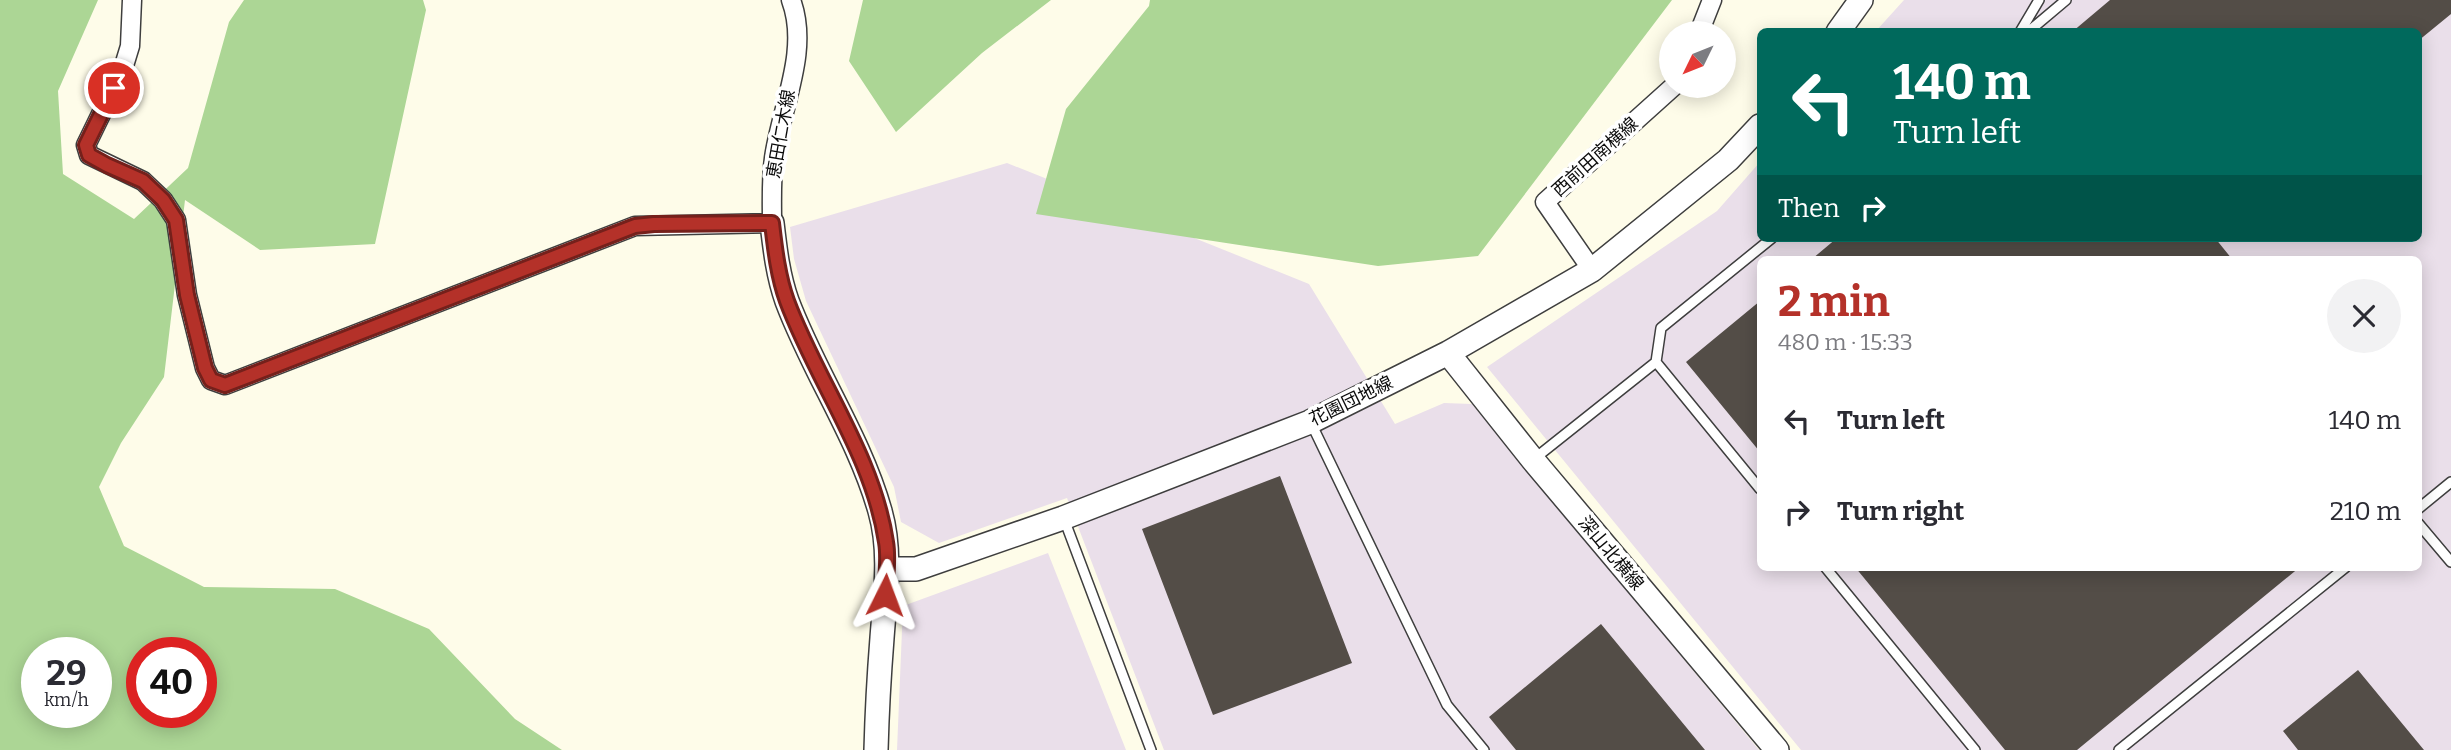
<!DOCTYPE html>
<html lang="en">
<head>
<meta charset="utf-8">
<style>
	body { margin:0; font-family:Bitter,"Noto Sans JP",serif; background:#f2f2f3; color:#2b2b33; height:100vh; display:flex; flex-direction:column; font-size:26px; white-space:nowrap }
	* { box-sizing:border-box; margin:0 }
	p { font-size:23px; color:#7c7c81 }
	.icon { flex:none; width:38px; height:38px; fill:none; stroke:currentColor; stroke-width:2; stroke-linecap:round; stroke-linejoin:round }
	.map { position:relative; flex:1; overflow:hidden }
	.panel { position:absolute; left:1757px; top:256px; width:665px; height:315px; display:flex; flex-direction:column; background:#fff; border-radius:10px; box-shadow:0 4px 18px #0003 }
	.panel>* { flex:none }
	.top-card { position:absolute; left:1757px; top:28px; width:665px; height:214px; border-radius:10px; box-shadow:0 4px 18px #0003; background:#00695c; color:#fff; overflow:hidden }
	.needle { width:46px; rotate:227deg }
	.tools { position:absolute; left:1659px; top:21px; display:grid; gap:14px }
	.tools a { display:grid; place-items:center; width:77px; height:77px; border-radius:50%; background:#fff; box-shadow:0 4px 18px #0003; font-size:35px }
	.speed { position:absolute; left:21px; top:637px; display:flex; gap:14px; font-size:35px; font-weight:700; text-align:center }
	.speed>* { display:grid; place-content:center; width:91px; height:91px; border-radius:50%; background:#fff; box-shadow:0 4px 18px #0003; line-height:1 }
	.speed small { font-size:18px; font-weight:400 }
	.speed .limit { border:10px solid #d22; background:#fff; color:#111 }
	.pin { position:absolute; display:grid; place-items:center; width:60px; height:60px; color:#fff; margin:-30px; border:4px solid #fff; border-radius:50%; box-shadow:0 2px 7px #0007 }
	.me { position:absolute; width:77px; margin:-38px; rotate:3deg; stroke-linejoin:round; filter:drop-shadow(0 0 5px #0008) }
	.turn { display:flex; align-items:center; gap:24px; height:147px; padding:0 21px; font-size:32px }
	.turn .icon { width:91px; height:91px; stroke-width:2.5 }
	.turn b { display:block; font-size:49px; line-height:60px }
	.then { display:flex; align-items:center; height:66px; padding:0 21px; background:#0003; gap:14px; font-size:26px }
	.round { display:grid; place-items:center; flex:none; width:74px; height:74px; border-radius:37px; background:#f2f2f3 }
	.summary { display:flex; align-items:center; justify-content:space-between; height:119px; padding:0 21px }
	h1 { font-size:42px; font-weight:700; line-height:52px; color:#b43129 }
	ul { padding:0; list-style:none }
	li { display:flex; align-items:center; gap:21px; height:91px; padding:0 21px }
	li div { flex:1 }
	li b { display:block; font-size:26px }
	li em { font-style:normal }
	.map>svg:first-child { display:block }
	.industrial { fill:#eadfea; fill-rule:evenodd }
	.forest { fill:#acd695; fill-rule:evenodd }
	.building { fill:#534d47 }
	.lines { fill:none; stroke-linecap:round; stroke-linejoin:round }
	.service-casing { stroke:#3e3e3e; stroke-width:12 }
	.minor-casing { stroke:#3e3e3e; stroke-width:21 }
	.tertiary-casing { stroke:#3e3e3e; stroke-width:26 }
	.service { stroke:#fff; stroke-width:9 }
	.minor { stroke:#fff; stroke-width:18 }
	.tertiary { stroke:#fff; stroke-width:23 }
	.route-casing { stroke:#75201b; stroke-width:18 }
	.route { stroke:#b43129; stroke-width:12 }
	.labels { text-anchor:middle; stroke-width:7; stroke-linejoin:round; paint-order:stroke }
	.street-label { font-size:18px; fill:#0b0b0b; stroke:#fff }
</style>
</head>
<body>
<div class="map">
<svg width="2451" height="750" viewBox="0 0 2451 750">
	<rect width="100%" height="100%" fill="#fefce9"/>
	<path class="industrial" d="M1904 0H2451V750H1801L1487 367 1717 211 1760 162V238H2418V32L1876 31ZM1760 259H2418V567H1760Z
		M1007 163 1309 284 1395 424 1444 403 1472 404 1759 750H1164L1067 498 939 543 901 522 894 487 806 301 794 259 790 227Z
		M1048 553 1126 750H897L903 606Z"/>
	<path class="forest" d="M0 0H98L58 91 63 174 134 219 188 168 229 22 244 0H423L426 10 375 244 260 250 185 200 164 377 121 443 99 487 124 546 204 587 335 589 429 629 515 719 562 750H0ZM37 653H96V712H37ZM142 653H201V712H142Z
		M863 0H1051L982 53 896 132 849 61Z
		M1150 0H1672L1478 256 1378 266 1036 214 1066 109 1149 6Z"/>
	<path class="building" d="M2110 0H2451V14L2418 41V32H2072Z
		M1837 238H2215L2232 259H1812Z
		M1760 301V452L1686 362Z
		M1280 476 1352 663 1213 715 1142 529Z
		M1855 567H2300L2077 750H2005Z
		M1601 624 1705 750H1516L1489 717Z
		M2358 670 2424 750H2298L2283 731Z"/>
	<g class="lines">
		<defs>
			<path id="service" d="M2020 32 2039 0
				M2028 32 2066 0
				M1311 423 1447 705 1484 750
				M1534 459 1656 362
				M1760 489 1656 362 1661 328 1772 238
				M2418 509 2451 482
				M1064 519 1151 750
				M2418 523 2451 562
				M1825 567 1975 750
				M2119 750 2346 567"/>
			<path id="minor" d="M132 0 130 46 123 69 86 145 89 155 143 181 163 200 176 220 187 295 205 368 211 380 225 385 635 226 772 223C772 201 771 179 774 158 781 107 810 51 791 0
				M1699 33 1712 0
				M1592 270 1545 202 1674 86"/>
			<path id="tertiary" d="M1838 32 1861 0
				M772 223C775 249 778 276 787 301 814 373 859 437 880 511 892 553 885 596 882 638 879 676 877 712 876 750
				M1448 353 1533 460 1777 750
				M887 569H916L1063 518 1310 422 1448 353 1592 270 1728 160 1760 126"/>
		</defs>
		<use href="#service" class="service-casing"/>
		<use href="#minor" class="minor-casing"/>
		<use href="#tertiary" class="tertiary-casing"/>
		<use href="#service" class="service"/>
		<use href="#minor" class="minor"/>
		<use href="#tertiary" class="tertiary"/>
	</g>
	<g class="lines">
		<defs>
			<path id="route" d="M114 88 86 145 89 155 107 165 143 181 163 200 176 220 187 295 205 368 211 380 225 385 635 226 654 224 772 223C775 249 778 276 787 301 817 382 873 455 886 542 889 559 886 577 885 595"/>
		</defs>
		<use href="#route" class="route-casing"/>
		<use href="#route" class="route"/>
	</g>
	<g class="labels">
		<g class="street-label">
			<text transform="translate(781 134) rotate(-80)" y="6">恵田仁木線</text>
			<text transform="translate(1595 157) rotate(-42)" y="6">西前田南横線</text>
			<text transform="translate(1351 401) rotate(-26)" y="6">花園団地線</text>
			<text transform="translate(1611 553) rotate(50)" y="6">深山北横線</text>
		</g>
	</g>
</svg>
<div class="tools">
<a><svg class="needle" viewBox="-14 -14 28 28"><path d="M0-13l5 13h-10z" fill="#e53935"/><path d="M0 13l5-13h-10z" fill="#7c7c81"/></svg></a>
</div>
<div class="speed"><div>29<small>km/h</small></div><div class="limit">40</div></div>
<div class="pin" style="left:114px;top:88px;background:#d93025"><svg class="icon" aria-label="arrive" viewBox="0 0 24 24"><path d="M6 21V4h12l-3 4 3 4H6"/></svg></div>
<svg class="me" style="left:885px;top:595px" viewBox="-20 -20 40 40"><path d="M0-17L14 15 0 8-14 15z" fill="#b43129" stroke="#fff" stroke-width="4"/></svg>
<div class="top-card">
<div class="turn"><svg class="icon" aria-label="left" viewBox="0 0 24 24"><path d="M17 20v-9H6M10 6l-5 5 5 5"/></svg><div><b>140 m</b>Turn left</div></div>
<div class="then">Then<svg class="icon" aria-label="right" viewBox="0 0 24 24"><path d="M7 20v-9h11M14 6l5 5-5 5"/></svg></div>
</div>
<section class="panel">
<div class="summary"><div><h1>2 min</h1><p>480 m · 15:33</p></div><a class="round"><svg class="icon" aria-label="close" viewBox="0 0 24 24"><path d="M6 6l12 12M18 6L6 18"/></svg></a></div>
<ul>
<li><svg class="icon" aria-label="left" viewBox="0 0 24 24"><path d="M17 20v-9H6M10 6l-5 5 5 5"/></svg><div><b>Turn left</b></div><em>140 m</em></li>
<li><svg class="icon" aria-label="right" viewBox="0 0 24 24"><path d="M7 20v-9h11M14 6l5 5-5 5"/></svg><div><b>Turn right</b></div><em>210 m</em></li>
</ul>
</section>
</div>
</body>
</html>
